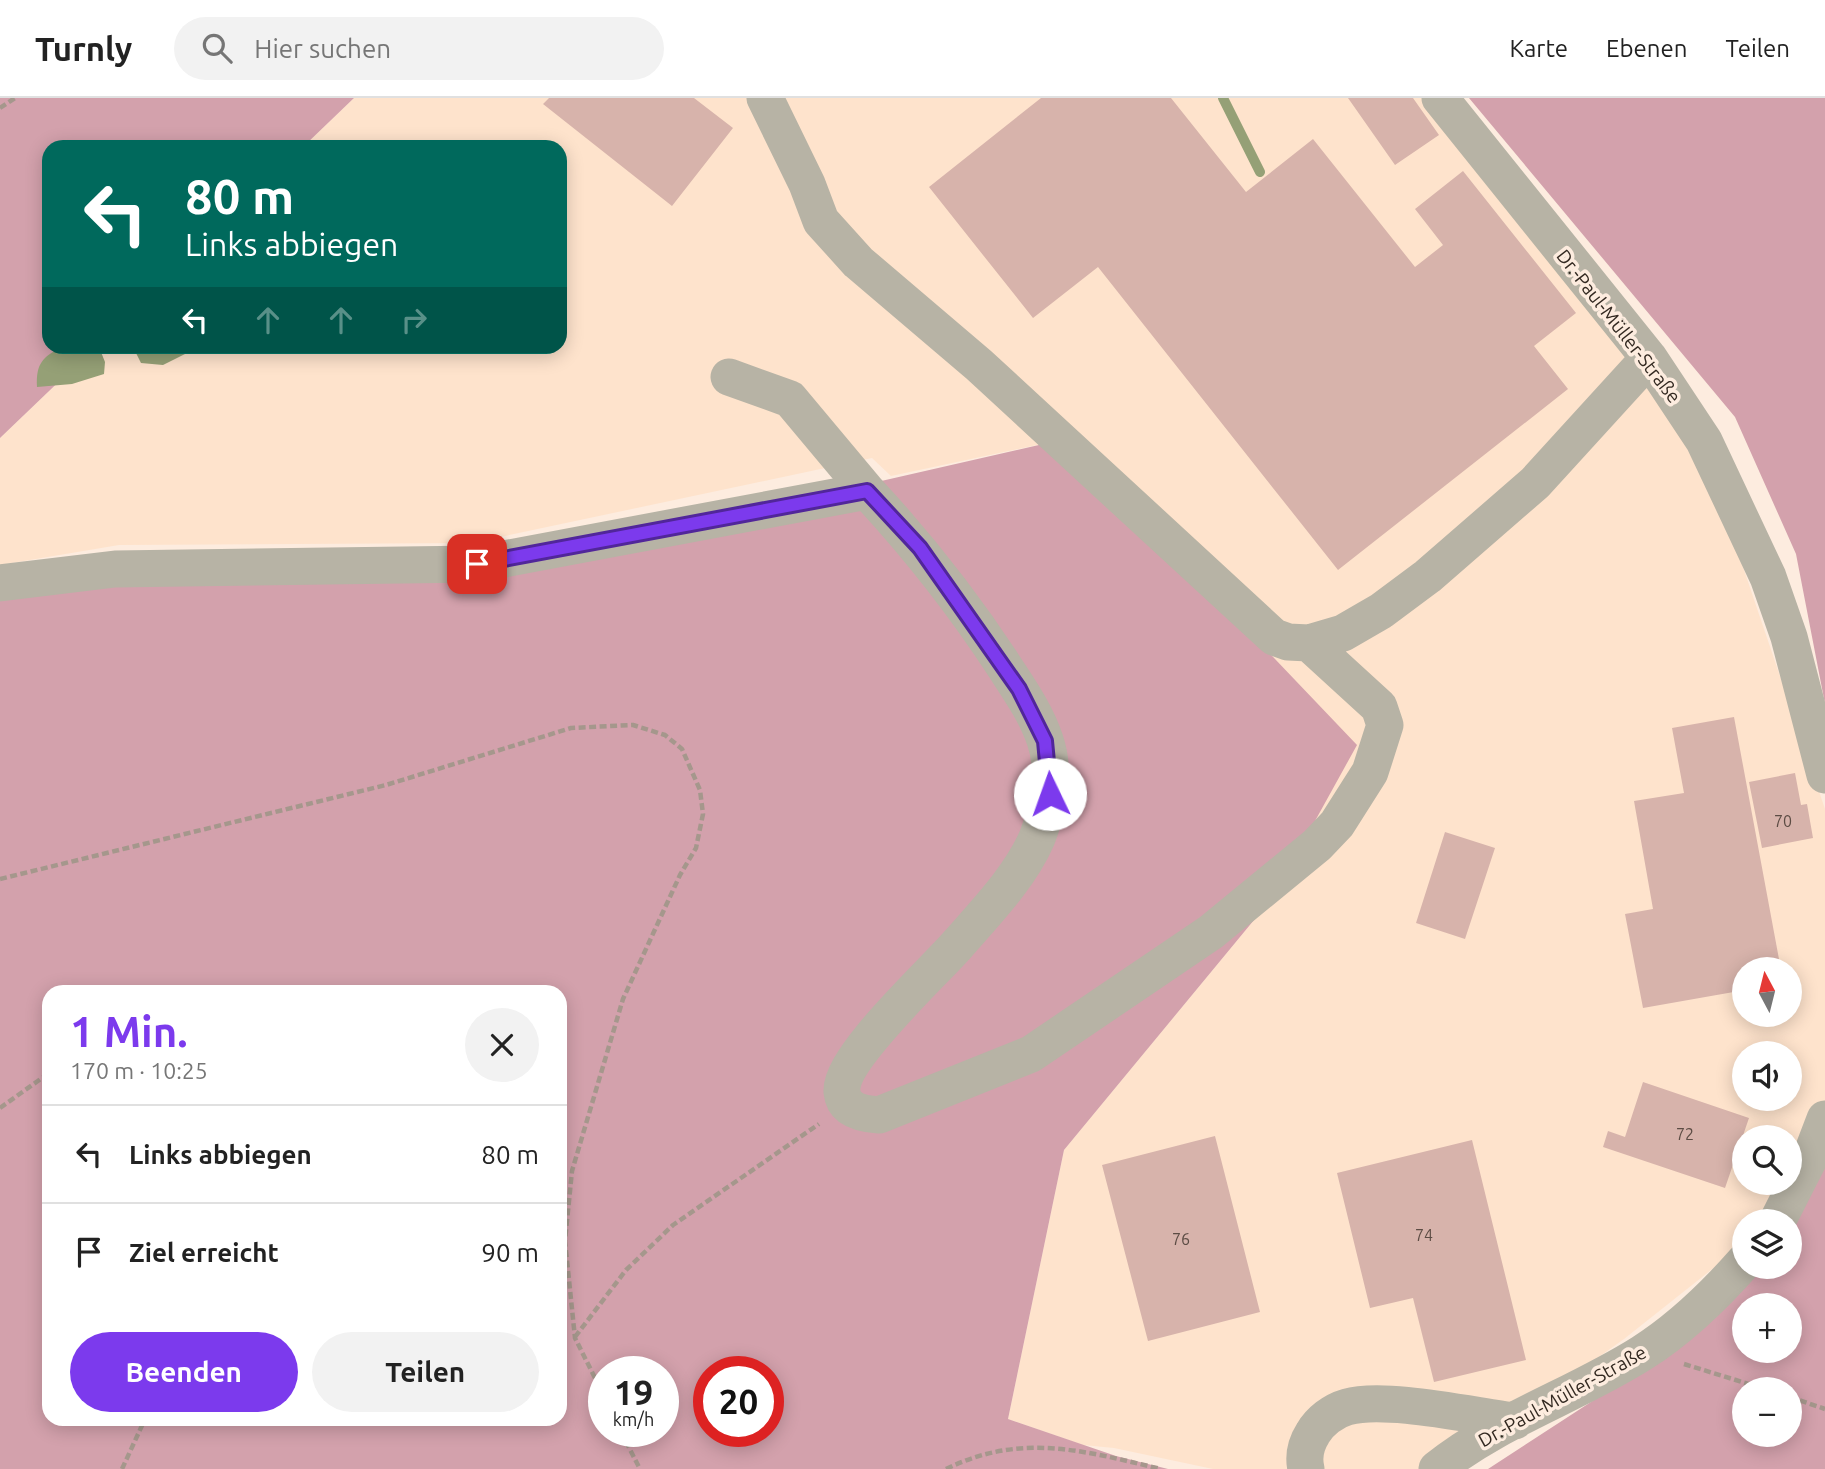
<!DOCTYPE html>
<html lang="de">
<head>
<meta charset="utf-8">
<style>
	body { margin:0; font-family:Ubuntu,sans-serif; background:#f2f2f2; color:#222; height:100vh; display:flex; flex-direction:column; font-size:26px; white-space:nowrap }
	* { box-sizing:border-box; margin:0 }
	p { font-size:23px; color:#767676 }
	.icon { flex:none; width:38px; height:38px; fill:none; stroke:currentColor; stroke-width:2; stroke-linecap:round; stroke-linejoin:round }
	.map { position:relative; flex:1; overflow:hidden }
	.sheet { position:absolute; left:42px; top:887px; width:525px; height:441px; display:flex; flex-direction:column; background:#fff; border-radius:21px; box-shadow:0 4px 18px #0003 }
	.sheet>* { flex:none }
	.banner { position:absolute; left:42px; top:42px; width:525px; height:214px; border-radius:21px; box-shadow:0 4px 18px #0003; background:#00695c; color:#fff; overflow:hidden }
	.needle { width:46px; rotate:353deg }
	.tools { position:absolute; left:1732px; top:859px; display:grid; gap:14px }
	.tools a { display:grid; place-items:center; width:70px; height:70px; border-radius:50%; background:#fff; box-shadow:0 4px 18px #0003; font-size:35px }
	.speed { position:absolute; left:588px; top:1258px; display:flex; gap:14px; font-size:35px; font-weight:700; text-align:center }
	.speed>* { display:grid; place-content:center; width:91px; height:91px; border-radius:50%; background:#fff; box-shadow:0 4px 18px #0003; line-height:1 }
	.speed small { font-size:18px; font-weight:400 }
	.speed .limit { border:10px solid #d22; background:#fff; color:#111 }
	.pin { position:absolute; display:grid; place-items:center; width:60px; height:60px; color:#fff; margin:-30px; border-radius:14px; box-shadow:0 4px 10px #0006 }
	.me { position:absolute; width:77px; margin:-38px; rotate:357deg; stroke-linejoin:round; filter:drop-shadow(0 0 5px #0008) }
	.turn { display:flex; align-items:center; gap:24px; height:147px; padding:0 28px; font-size:32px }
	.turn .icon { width:91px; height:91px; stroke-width:2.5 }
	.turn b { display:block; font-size:49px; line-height:60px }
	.lanes { display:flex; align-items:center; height:66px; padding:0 28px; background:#0003; justify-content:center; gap:35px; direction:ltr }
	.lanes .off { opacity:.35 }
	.round { display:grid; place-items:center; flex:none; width:74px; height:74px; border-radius:37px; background:#f2f2f2 }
	.summary { display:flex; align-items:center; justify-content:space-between; height:119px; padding:0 28px }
	h1 { font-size:42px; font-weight:700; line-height:52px; color:#7c3aed }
	.primary-button { display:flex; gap:14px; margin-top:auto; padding:14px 28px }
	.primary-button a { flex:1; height:80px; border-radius:42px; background:#7c3aed; color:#fff; font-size:28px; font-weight:700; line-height:80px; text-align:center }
	.primary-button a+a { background:#f2f2f2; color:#222 }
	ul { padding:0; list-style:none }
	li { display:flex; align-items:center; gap:21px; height:98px; padding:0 28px; border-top:2px solid #e0e0e0 }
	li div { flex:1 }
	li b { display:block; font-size:26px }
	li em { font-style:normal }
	header { display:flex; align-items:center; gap:42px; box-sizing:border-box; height:98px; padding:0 35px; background:#fff; border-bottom:2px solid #e0e0e0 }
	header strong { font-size:33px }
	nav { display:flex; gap:38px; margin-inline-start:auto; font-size:24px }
	.search { width:490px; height:63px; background:#f2f2f2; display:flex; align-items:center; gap:18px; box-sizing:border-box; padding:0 24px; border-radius:38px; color:#767676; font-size:26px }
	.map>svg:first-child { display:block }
	.built { fill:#fee3cc; fill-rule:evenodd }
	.forest { fill:#d3a1ac; fill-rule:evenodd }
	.water { fill:#95a076 }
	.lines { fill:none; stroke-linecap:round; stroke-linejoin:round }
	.stream { stroke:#95a076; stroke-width:10 }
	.building { fill:#d7b3ab }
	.path { stroke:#a5978c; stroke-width:4.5; stroke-dasharray:7 3.5; stroke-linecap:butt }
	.minor { stroke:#b7b3a5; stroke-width:37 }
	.route-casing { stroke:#51269a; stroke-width:18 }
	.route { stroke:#7c3aed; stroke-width:12 }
	.labels { text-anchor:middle; stroke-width:7; stroke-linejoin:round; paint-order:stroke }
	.number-label { font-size:16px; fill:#5c4c44 }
	.street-label { font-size:19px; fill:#332921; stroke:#fdecdf }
</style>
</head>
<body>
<header>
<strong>Turnly</strong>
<div class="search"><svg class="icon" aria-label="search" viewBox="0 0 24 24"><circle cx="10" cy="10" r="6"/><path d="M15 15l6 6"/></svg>Hier suchen</div>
<nav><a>Karte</a><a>Ebenen</a><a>Teilen</a></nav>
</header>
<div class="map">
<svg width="1825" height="1371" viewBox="0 0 1825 1371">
	<rect width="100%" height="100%" fill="#fdecdf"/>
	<path class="built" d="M354 0H1428L1682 330 1742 466 1825 711V1014L1772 1123 1745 1124V1145L1624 1241 1491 1336 1437 1371H1213L1114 1350 1083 1347 1008 1321 1064 1052 1273 799 1065 341 891 378 872 360 472 445 119 447 0 467V340L95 249 560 248V49H303ZM1745 872H1790V917H1745ZM1745 956H1790V1001H1745ZM1745 1040H1790V1085H1745Z"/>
	<path class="forest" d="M0 0H354L303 49H49V248L95 249 0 340Z
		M1469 0H1825V606L1796 456 1735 319Z
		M1065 341 1357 647 1273 799 1064 1052 1008 1321 1116 1358 1168 1371H0V497L101 472 484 474ZM49 894H560V1321H49ZM604 1274H663V1334H604ZM709 1274H768V1334H709Z
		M1825 1063V1371H1488L1671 1252 1754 1169H1790V1132ZM1745 1208H1790V1253H1745ZM1745 1292H1790V1337H1745Z"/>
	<path class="water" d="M62 249H99L105 264 104 276 72 286 37 289C36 266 42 259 62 249Z
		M133 249H199L163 267 141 265Z"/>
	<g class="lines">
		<path class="stream" d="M1223 0 1260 74"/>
	</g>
	<path class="building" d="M549 0H694L733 30 672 108 543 6Z
		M1041 0H1171L1246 94 1313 41 1415 169 1443 147 1415 111 1463 73 1576 215 1534 248 1568 291 1338 472 1098 169 1033 220 929 89Z
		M1348 0H1413L1439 37 1395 67Z
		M1734 619 1781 872H1745V892L1643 910 1625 816 1653 811 1634 703 1684 695 1672 630Z
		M1795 675 1801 707 1807 706 1813 740 1762 750 1749 684Z
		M1445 734 1495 750 1465 841 1416 825Z
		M1643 984 1749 1020 1725 1090 1603 1049 1608 1033 1625 1039Z
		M1215 1038 1260 1214 1148 1243 1102 1067Z
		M1472 1042 1526 1262 1434 1284 1413 1200 1370 1210 1337 1075Z"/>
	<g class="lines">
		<path class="path" d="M0 10 15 0
			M0 781 386 687 571 630 633 627 665 637 682 651 700 692 703 716 696 750 680 777 623 901 572 1073 565 1143 575 1240 604 1298
			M0 1010 49 975
			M575 1239 626 1172 673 1127 819 1026
			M1684 1266 1768 1292
			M1790 1299 1825 1311
			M621 1334 640 1371
			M122 1371 145 1321
			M946 1371C1022 1334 1084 1353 1161 1371"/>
		<path class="minor" d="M765 0 807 86 821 123 858 164 979 267 1274 539 1288 544 1309 545
			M1440 0 1649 260 1704 343 1768 479 1789 539 1825 677
			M729 279 790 301 867 393
			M0 485 115 471 477 466 867 393C918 448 963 505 1004 568 1019 591 1036 615 1045 642 1056 674 1049 709 1037 740 1020 779 986 814 958 846 934 874 839 960 842 994 844 1013 864 1016 879 1017L1031 956 1211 834 1317 747 1337 726 1370 674 1385 627 1379 609 1309 545 1343 535 1381 513 1428 478 1535 385 1649 260
			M1777 1124 1812 1055 1825 1021
			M1306 1371C1303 1358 1306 1346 1313 1335 1320 1323 1333 1313 1347 1309 1385 1298 1474 1318 1515 1323
			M1437 1371C1498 1322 1576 1297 1642 1255 1680 1231 1715 1197 1745 1163"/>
	</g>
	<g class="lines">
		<defs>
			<path id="route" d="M477 466 867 393 920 450 1019 591 1045 643 1050 696"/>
		</defs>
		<use href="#route" class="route-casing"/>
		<use href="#route" class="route"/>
	</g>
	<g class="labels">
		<g class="number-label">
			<text x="1783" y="729">70</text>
			<text x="1685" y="1042">72</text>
			<text x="1424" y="1143">74</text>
			<text x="1181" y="1147">76</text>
		</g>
		<g class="street-label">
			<text transform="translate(1619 228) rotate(52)" y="7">Dr.-Paul-Müller-Straße</text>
			<text transform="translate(1562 1298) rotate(-29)" y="7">Dr.-Paul-Müller-Straße</text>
		</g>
	</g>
</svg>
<div class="tools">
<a><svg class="needle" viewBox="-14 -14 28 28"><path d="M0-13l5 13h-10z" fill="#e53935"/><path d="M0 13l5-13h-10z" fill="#767676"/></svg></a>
<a><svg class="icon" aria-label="sound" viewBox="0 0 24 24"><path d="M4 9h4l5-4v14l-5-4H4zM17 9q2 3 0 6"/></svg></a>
<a><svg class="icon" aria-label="search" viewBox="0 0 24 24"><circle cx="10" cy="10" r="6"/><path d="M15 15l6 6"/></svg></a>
<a><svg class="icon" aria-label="layers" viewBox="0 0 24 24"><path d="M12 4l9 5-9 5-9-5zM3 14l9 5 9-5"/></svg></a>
<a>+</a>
<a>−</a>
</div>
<div class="speed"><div>19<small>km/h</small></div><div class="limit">20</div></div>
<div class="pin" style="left:477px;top:466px;background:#d93025"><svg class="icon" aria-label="arrive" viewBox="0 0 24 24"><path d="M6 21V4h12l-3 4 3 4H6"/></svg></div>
<svg class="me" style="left:1050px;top:696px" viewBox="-20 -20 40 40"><circle r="19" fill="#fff"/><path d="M0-13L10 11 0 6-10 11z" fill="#7c3aed"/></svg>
<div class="banner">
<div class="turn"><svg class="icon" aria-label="left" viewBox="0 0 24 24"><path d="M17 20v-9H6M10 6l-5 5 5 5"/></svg><div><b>80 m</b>Links abbiegen</div></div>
<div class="lanes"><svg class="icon" aria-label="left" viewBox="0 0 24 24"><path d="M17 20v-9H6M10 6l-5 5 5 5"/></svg><svg class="icon off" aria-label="ahead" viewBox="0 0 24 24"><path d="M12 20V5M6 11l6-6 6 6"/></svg><svg class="icon off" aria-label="ahead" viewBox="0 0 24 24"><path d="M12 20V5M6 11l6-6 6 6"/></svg><svg class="icon off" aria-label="right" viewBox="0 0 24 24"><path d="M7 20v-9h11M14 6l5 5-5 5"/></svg></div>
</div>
<section class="sheet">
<div class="summary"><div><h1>1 Min.</h1><p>170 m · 10:25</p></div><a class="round"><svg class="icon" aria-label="close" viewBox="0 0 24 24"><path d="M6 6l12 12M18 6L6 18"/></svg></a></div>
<ul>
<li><svg class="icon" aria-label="left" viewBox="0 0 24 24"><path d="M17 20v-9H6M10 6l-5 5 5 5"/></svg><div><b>Links abbiegen</b></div><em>80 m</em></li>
<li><svg class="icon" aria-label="arrive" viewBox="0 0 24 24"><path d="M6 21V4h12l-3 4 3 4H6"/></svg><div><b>Ziel erreicht</b></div><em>90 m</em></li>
</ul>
<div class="primary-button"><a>Beenden</a><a>Teilen</a></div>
</section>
</div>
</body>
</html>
